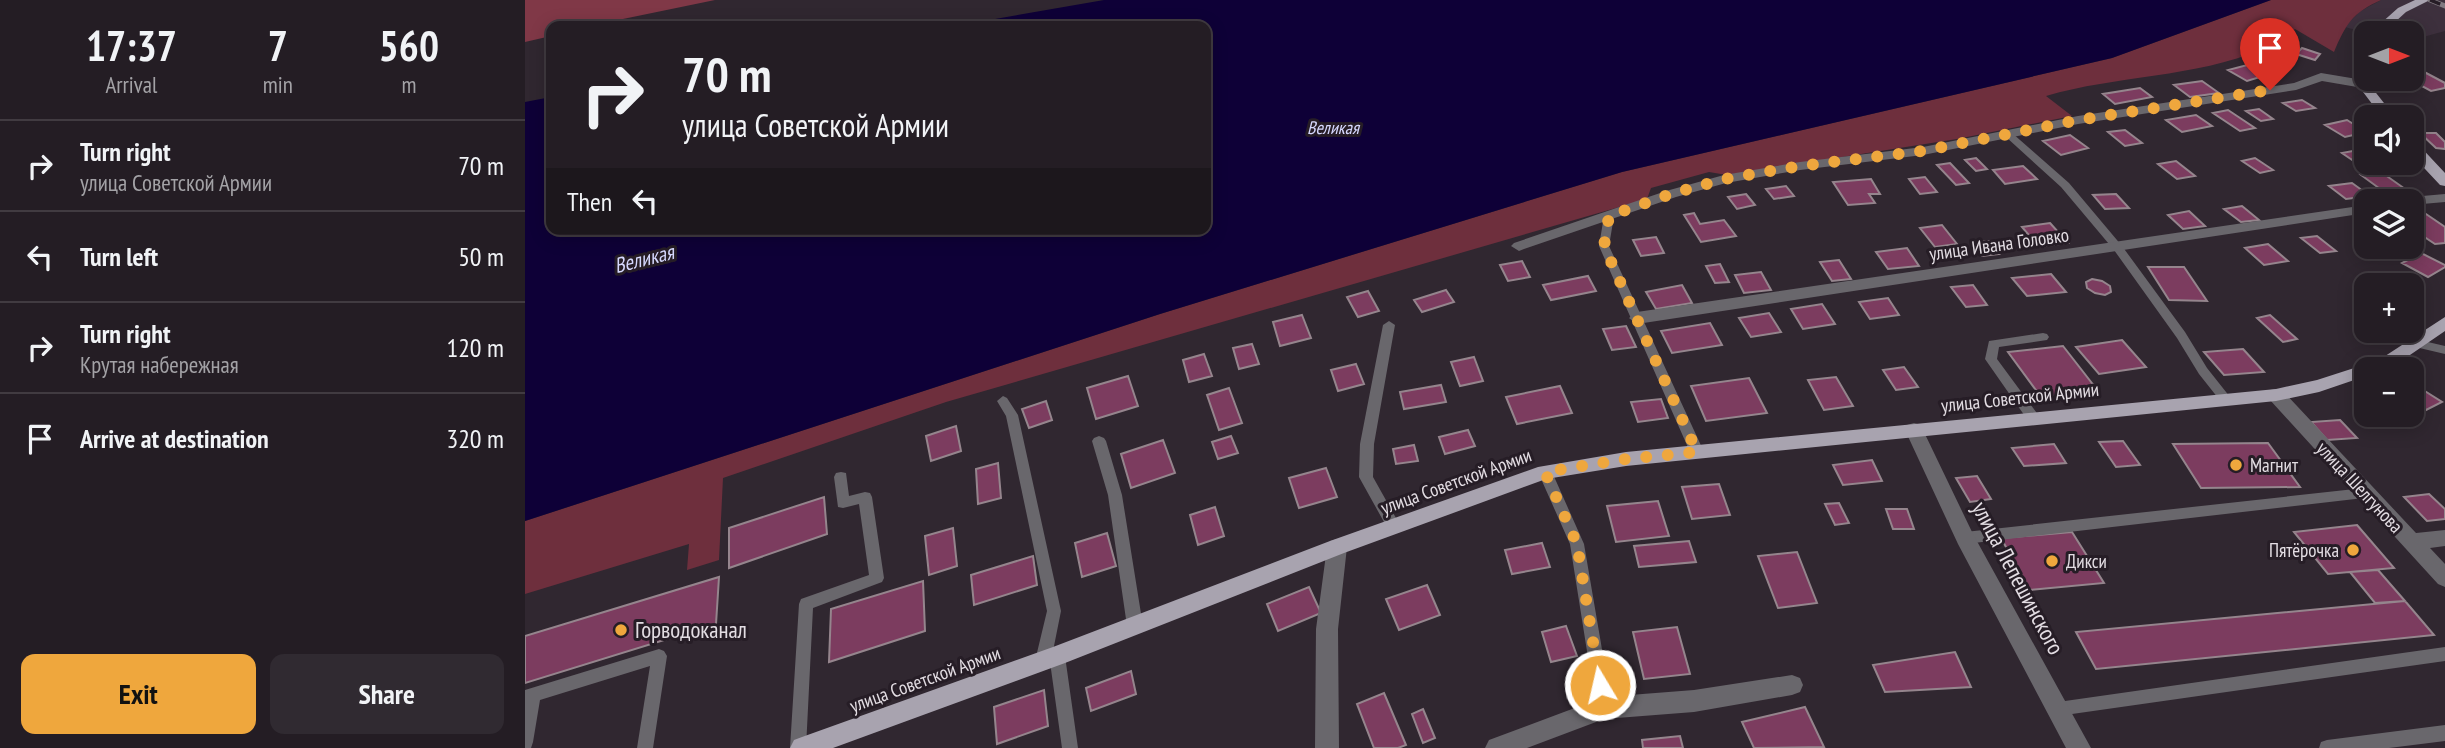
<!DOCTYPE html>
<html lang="en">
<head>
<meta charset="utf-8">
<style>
	body { margin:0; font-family:"PT Sans Narrow",sans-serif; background:#302a31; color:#f1f3f6; height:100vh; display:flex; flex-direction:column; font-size:26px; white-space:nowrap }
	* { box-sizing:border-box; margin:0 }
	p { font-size:23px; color:#a3a2a6 }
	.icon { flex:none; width:38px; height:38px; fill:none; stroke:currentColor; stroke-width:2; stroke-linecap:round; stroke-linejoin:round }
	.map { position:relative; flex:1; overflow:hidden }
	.side { display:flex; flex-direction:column; background:#241d24; width:525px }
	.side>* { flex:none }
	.banner { position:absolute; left:21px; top:21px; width:665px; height:214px; border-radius:14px; box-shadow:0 4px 18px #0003,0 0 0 2px #413b41; background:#241d24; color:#f1f3f6; overflow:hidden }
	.needle { width:46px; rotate:90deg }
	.tools { position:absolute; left:1829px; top:21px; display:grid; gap:14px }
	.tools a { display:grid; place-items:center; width:70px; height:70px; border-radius:14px; background:#241d24; box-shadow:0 4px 18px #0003,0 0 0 2px #413b41; font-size:35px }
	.pin { position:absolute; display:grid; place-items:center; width:60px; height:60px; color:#fff; margin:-72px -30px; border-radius:50% 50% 50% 0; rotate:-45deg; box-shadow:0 0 7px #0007 }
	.pin .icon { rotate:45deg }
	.me { position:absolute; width:77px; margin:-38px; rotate:351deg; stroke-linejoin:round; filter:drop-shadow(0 0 5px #0008) }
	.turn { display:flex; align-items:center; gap:24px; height:147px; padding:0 21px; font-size:32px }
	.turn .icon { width:91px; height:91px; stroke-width:2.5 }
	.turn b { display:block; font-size:49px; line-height:60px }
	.then { display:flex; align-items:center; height:66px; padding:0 21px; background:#0003; gap:14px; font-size:26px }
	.eta { display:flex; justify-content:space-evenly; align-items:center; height:119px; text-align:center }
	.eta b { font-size:42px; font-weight:700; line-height:49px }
	.button { display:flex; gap:14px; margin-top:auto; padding:14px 21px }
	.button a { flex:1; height:80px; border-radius:14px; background:#efa73d; color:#111; font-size:28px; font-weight:700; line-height:80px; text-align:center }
	.button a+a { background:#302a31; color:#f1f3f6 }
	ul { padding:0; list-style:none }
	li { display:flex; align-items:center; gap:21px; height:91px; padding:0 21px; border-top:2px solid #413b41 }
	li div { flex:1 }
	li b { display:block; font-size:26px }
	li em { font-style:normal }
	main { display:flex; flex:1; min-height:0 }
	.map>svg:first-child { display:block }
	.built { fill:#3d303d }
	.green { fill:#6e2f3d }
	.forest { fill:#803847 }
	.water { fill:#0e0037 }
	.building { fill:#7c3c5f; stroke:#95858d; stroke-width:2 }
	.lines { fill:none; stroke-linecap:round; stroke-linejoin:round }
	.lane { fill:#69676c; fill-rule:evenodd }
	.street { fill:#69676c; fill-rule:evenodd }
	.primary { fill:#a8a3af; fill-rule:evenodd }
	.rail-casing { stroke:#817a81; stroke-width:5 }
	.rail { stroke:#261d26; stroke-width:3.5; stroke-dasharray:11; stroke-linecap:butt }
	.route { stroke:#efa73d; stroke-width:12; stroke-dasharray:0 21.6 }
	.poi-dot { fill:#efa73d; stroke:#261d26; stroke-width:2.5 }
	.labels { text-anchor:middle; stroke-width:6; stroke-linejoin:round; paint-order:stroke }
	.far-water-label { font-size:18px; font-style:italic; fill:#d6d8fe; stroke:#261d26 }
	.street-label { font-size:19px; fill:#e3dde3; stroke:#261d26 }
	.poi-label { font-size:19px; fill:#e3dde3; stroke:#261d26; text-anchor:start }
	.water-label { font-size:21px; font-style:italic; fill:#d6d8fe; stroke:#261d26 }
	.near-street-label { font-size:23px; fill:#e3dde3; stroke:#261d26 }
	.near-poi-label { font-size:23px; fill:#e3dde3; stroke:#261d26; text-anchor:start }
</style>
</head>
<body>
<main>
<section class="side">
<div class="eta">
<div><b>17:37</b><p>Arrival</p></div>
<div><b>7</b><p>min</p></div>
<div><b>560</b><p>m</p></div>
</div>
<ul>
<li><svg class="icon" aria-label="right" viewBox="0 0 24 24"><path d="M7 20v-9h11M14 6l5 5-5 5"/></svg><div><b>Turn right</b><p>улица Советской Армии</p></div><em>70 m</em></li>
<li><svg class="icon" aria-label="left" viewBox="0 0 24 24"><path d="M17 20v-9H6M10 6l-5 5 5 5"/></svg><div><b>Turn left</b></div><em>50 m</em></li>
<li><svg class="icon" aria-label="right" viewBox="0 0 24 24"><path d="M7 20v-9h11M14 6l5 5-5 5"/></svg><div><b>Turn right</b><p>Крутая набережная</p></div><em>120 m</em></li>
<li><svg class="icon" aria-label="arrive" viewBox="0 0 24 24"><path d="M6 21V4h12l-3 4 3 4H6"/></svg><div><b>Arrive at destination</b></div><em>320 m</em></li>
</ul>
<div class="button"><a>Exit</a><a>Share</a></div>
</section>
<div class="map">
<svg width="1920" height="748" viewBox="0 0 1920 748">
	<rect width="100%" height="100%" fill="#302730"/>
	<path class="built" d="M1856 0H1920V31L1887 40 1886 33H1842L1820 27 1834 12Z"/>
	<path class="green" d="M1746 0H1856C1827 13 1821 24 1809 52L1770 29C1759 36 1749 45 1738 49 1669 78 1592 75 1521 96L1547 116 1432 139 1202 175 1184 172 1126 188 1122 199 421 402 198 478 194 560 162 570 164 544 0 594V521L635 314 1097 172 1587 58Z"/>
	<path class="forest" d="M0 0H190L64 26H26V36L0 42Z"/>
	<path class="water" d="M579 0H1746L1587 58 1097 172 635 314 0 521V102L26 97V229H681V26H430Z"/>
	<path class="building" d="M1777 48 1795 54 1790 60 1771 54Z
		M1726 64 1745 74 1722 81 1703 70Z
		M1886 65 1920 83V88L1906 91 1884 79H1886Z
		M1677 81 1694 93 1665 97 1649 85Z
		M1615 88 1627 97 1590 104 1578 94Z
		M1777 100 1790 108 1771 111 1758 103Z
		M1734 109 1748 119 1736 121 1721 111Z
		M1703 110 1730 128 1715 131 1688 113Z
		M1671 115 1687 126 1657 132 1641 120Z
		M1822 120 1841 132 1820 137 1800 125Z
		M1600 130 1617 143 1600 146 1583 132Z
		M1895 133H1911L1920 142V149L1911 148Z
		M1545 135 1563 148 1536 155 1518 141Z
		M1833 150 1841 155V163H1853L1836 166 1817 153Z
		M1451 158 1462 169 1451 171 1440 160Z
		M1730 158 1748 170 1735 173 1717 161Z
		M1651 161 1670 176 1652 179 1633 164Z
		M1425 163 1444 183 1431 185 1412 165Z
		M1498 166 1512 179 1480 184 1468 170Z
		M1856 172 1883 191 1862 194 1836 175Z
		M1400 177 1412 192 1395 194 1384 179Z
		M1346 179 1355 194H1344L1350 203 1323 205 1308 182Z
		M1827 183 1845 196 1821 199 1804 186Z
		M1261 186 1269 196 1249 199 1241 189Z
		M1221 194 1230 205 1212 209 1203 197Z
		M1591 194 1604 208 1580 209 1568 195Z
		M1717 206 1734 220 1716 222 1699 209Z
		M1664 211 1680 226 1658 229 1643 215Z
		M1169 213 1175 224 1199 220 1211 236 1176 242 1159 215Z
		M1901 214 1920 227V243L1910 244 1886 228V217Z
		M1525 223 1543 243 1514 247 1497 227Z
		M1417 225 1432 244 1410 247 1395 228Z
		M1792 236 1811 251 1795 253 1776 238Z
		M1131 237 1139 253 1116 256 1108 240Z
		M1464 241 1474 254 1457 256 1448 242Z
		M1743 244 1763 261 1739 265 1720 248Z
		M1382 248 1394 266 1363 269 1351 252Z
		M1896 253 1920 265V267L1903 277 1877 263Z
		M1314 260 1326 279 1307 281 1295 262Z
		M997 261 1005 277 983 281 975 265Z
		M1195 264 1204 282 1190 283 1181 266Z
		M1623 267H1659L1682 301 1644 300Z
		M1236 272 1246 290 1219 293 1210 275Z
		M1526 274 1541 292 1502 296 1487 278Z
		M1063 276 1071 291 1026 300 1018 285Z
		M1567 279 1577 281 1585 286 1586 292 1580 295 1570 293 1562 288 1561 282Z
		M1157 285 1167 303 1131 309 1121 292Z
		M1448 285 1462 305 1441 307 1426 287Z
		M921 290 929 302 897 312 889 300Z
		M843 291 854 311 833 317 822 297Z
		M1363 298 1374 315 1345 319 1334 302Z
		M1297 304 1310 324 1278 329 1266 309Z
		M1244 313 1256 332 1226 337 1214 318Z
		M777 315 786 338 755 346 748 322Z
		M1745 315 1772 339 1758 342 1732 318Z
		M1185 323 1197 345 1147 353 1136 331Z
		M1101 326 1111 347 1087 350 1078 329Z
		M1597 340 1621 367 1574 374 1551 347Z
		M727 344 734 364 714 369 708 348Z
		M1538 346 1573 391 1516 397 1483 352Z
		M1718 349 1739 372 1699 375 1679 352Z
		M679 354 687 376 664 382 658 360Z
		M949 357 958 381 935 386 926 362Z
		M831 364 839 384 813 391 806 370Z
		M1379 367 1393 387 1371 390 1358 370Z
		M603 376 613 406 571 419 562 388Z
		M1311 377 1328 406 1299 410 1283 380Z
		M1224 378 1242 413 1181 421 1166 386Z
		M916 385 921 402 879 409 875 392Z
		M1035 386 1047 413 992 424 981 397Z
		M704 388 717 423 694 430 682 395Z
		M1895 388 1917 402 1899 411 1886 403V392Z
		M1136 399 1143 418 1113 422 1106 402Z
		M521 401 527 420 504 428 497 409Z
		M1815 420 1832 438 1802 440 1786 422Z
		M431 426 436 451 406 461 401 436Z
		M943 430 950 446 920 454 914 437Z
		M706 436 713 453 693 459 687 442Z
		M638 440 650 473 606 488 596 454Z
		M1598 441 1615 465 1591 467 1574 442Z
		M1743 443 1775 487 1676 488 1648 444Z
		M1529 444 1541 463 1499 466 1487 448Z
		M889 445 893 461 871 464 868 449Z
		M1347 460 1357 481 1318 485 1308 465Z
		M473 463 476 498 453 504 451 469Z
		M801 468 812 497 774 508 764 478Z
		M1452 476 1466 499 1445 502 1431 478Z
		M1194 484 1205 515 1167 519 1157 487Z
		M1904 494 1920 509V519L1902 521 1879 497Z
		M299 497 302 534 204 568V528Z
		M1133 501 1144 536 1091 542 1082 506Z
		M1314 503 1324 523 1310 525 1300 504Z
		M690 507 699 536 673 545 665 515Z
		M1361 509H1382L1389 529H1368Z
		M1832 525 1869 568 1803 574 1769 532Z
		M428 528 432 566 404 575 400 536Z
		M1547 532 1579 583 1505 590 1476 538Z
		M582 533 591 566 557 577 550 543Z
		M1164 541 1171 562 1114 567 1109 546Z
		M1017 543 1025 567 987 574 980 550Z
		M1272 552 1292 603 1253 608 1233 556Z
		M508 556 512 585 449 605 446 575Z
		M1853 570 1880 601 1850 603 1825 572Z
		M194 577 191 624 0 683V636Z
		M398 581 400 631 304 662 306 609Z
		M902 585 915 615 874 630 861 599Z
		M784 587 796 613 753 631 742 604Z
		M1880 601 1909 635 1571 669 1551 632Z
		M1041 626 1052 656 1026 662 1017 632Z
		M1152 627 1165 674 1119 679 1108 632Z
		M1430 652 1446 687 1360 692 1348 665Z
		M606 671 611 694 566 711 561 688Z
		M519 690 523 726 472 744 469 707Z
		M859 693 881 745 873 748H849L832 704Z
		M1280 707 1299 747 1229 748 1217 722Z
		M898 709 910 738 898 743 887 714Z
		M1155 736 1158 748H1118L1117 740Z"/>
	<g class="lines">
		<path class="lane" d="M1484 132 1487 133 1544 183 1597 246 1660 332 1682 368 1705 397 1707 400 1705 403H1697L1674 374 1652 338 1589 250 1536 187 1481 137 1479 135Z
			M1084 213 1089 216 1084 246 1179 452 1177 456H1167L1165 452 1074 246 1079 216Z
			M864 321 870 325 849 444 848 477 876 527 874 531 869 533 864 531 834 477 835 444 858 325Z
			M1518 333 1522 334 1524 337 1522 340 1474 347 1472 359 1514 416 1515 419 1514 422H1504L1460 359 1464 341Z
			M1890 339 1920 346V354L1886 346 1884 343 1886 340Z
			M478 396 482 398 493 415 536 611 528 651 532 649 537 651 540 656 553 748H537L525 662 524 666 518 668 512 666 510 661 522 611 481 416 472 401Z
			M574 436 579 438 581 441 597 495 618 626 615 631 610 633 605 631 602 626 583 495 567 441 569 438Z
			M1020 467 1025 468 1027 472 1059 544 1087 708 1085 713 1079 715 1073 713 1071 708 1045 544 1013 472 1015 468Z
			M316 472 321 473 324 496 340 492 345 493 347 497 359 578 357 582 288 608 281 748H265L274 604 276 599 344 575 334 504 318 508 313 507 309 477 311 473Z
			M1839 488 1844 489 1846 493 1844 497 1839 498 1440 544 1435 542 1433 538 1435 534 1440 532Z
			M1920 647V661L1533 716 1527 714 1525 709 1527 704 1533 702Z
			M134 649 139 651 142 656 128 748H112L125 666 15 700 8 742 6 748H0V690Z
			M1920 725V741L1864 748H1794L1796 742 1802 740Z"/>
		<path class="street" d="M1796 73 1838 80 1844 84 1838 88 1797 81 1771 90 1553 124 1398 155 1275 170 1201 183 1151 197 999 249 994 251 986 246 989 243 1141 191 1199 175 1275 162 1398 147 1553 116 1769 83Z
			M1920 194V202L1886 205V201H1879L1886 197Z
			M1841 205V213L1112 324 1104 318 1112 312Z
			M1751 389 1757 390 1891 533 1920 530V546L1905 548 1920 564V587L1913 584 1745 400 1742 395 1745 390Z
			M1389 423 1396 425 1398 430 1448 534 1566 748H1541L1433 544 1380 430 1382 425Z
			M812 539 819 541 822 547 813 629 814 748H790L791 629 802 547 805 541Z
			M1267 675 1275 678 1278 685 1275 692 1267 695 1169 712 1079 719 1002 748H960L964 740 1079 697 1169 690Z"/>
		<path class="primary" d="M1890 0H1905L1881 12 1858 33H1845L1873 8Z
			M1841 48V79H1845L1844 84 1870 117H1857L1832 84 1835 52Z
			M1886 141 1891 142 1920 173V186L1915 185 1886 154Z
			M1920 317V331L1866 368 1841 369V376L1794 392 1751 401 1101 466 1021 479 819 553 540 663 308 748H265L269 740 277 737 528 647 805 541 1013 467 1101 452 1751 389 1792 380 1854 360Z"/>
		<defs>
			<path id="rail" d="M1905 0 1920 6"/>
		</defs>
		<use href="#rail" class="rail-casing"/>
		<use href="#rail" class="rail"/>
	</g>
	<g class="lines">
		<path class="route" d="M1075 685 1052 544 1020 472 1101 459 1172 452 1079 246 1084 216 1146 194 1199 179 1275 166 1398 151 1553 120 1745 90"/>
	</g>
	<g class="poi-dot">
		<circle cx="1711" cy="465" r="7"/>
		<circle cx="1828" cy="550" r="7"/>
		<circle cx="1527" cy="561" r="7"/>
		<circle cx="96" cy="630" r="7"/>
	</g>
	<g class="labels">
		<g class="far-water-label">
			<text x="808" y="134">Великая</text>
		</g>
		<g class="street-label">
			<text transform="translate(1474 244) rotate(-8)" y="7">улица Ивана Головко</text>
			<text transform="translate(1495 397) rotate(-6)" y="7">улица Советской Армии</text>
			<text transform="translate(931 481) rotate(-20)" y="7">улица Советской Армии</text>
			<text transform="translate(1835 487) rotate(47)" y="7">улица Шелгунова</text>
			<text transform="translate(400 679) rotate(-20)" y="7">улица Советской Армии</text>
		</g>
		<g class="poi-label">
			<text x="1725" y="472">Магнит</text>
			<text x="1814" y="557" text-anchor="end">Пятёрочка</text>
			<text x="1541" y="568">Дикси</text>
		</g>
		<g class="water-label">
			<text transform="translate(119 259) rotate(-14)" y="7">Великая</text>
		</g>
		<g class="near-street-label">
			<text transform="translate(1493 578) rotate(62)" y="8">улица Лепешинского</text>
		</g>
		<g class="near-poi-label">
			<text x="110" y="638">Горводоканал</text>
		</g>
	</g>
</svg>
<div class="tools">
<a><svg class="needle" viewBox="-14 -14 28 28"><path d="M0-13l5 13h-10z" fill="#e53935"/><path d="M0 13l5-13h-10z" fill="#a3a2a6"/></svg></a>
<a><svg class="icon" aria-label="sound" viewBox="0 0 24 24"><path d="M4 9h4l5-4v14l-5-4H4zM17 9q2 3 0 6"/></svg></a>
<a><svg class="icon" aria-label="layers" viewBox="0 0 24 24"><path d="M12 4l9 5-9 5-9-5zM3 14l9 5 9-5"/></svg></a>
<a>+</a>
<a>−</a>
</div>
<div class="pin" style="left:1745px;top:90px;background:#d93025"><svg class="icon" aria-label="arrive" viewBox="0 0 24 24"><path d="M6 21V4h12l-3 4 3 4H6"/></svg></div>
<svg class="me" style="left:1075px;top:685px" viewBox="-20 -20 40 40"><circle r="17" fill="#efa73d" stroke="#fff" stroke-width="3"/><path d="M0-11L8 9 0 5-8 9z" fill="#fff"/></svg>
<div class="banner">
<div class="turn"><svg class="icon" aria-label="right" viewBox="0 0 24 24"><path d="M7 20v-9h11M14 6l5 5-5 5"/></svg><div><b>70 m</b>улица Советской Армии</div></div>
<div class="then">Then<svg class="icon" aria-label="left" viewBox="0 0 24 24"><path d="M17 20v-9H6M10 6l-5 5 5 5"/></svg></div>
</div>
</div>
</main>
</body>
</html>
